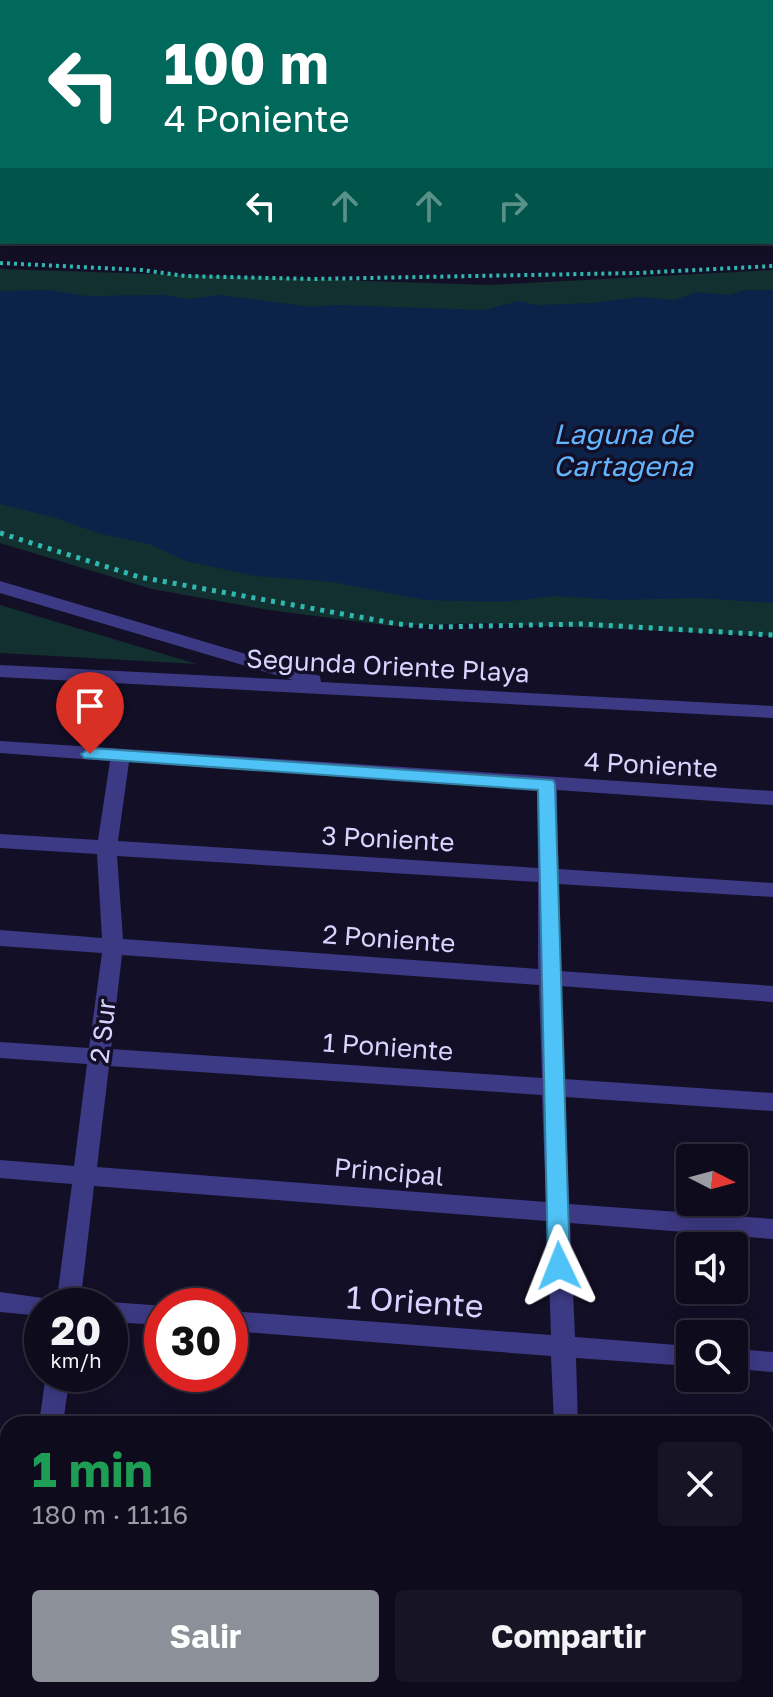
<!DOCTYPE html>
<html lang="es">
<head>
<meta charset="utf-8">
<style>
	body { margin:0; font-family:"Golos Text",sans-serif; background:#171425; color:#f1f3f6; height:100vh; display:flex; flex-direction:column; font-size:30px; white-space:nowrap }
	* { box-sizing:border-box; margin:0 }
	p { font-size:26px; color:#9b9ba3 }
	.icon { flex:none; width:44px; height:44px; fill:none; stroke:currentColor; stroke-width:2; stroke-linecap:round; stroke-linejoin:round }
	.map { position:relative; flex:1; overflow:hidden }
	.details { position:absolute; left:0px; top:1416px; width:774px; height:282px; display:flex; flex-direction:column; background:#0e0b1c; border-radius:24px 24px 0 0; box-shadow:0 4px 20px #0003,0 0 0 2px #2e2b3b }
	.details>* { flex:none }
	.hud { position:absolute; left:0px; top:0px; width:774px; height:244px; box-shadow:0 4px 20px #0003,0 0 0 2px #2e2b3b; background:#00695c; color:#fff; overflow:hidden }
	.needle { width:52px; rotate:96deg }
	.controls { position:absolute; left:676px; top:1144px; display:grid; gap:16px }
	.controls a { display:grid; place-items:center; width:72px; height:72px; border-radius:8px; background:#0e0b1c; box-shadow:0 4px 20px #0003,0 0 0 2px #2e2b3b; font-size:40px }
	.speed { position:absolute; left:24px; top:1288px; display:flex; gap:16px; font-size:40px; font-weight:700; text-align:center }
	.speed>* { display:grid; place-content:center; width:104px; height:104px; border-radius:50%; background:#0e0b1c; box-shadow:0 4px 20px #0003,0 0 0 2px #2e2b3b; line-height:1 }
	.speed small { font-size:20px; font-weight:400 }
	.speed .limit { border:12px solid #d22; background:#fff; color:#111 }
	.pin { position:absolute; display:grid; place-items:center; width:68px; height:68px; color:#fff; margin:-82px -34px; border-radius:50% 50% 50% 0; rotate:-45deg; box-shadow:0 0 8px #0007 }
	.pin .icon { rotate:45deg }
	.me { position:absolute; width:88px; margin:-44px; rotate:358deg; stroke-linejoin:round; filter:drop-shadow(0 0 6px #0008) }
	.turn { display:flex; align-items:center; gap:28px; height:168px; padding:0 32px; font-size:36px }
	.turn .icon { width:104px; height:104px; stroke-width:2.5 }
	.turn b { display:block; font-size:56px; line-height:68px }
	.lanes { display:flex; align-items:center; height:76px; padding:0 32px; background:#0003; justify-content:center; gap:40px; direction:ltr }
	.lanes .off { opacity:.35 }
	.round { display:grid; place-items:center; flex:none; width:84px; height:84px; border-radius:8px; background:#171425 }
	.overview { display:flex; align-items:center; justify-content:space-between; height:136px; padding:0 32px }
	h1 { font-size:48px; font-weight:700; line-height:60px; color:#1e9e55 }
	.primary-button { display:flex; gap:16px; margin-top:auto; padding:16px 32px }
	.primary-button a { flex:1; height:92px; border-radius:8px; background:#8c9099; color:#fff; font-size:32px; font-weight:700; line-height:92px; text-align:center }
	.primary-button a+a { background:#171425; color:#f1f3f6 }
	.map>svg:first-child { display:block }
	.green { fill:#12302f }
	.water { fill:#0c2248 }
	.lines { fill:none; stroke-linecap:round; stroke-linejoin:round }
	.path-far1 { stroke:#2fb8b0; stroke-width:4; stroke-dasharray:3 4; stroke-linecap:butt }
	.path { stroke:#2fb8b0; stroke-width:5; stroke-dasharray:4 6; stroke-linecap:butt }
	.minor { fill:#3d3a85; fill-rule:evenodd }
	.tertiary { fill:#3d3a85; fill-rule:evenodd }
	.route { fill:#4fc3f7; stroke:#337fa1; stroke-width:2 }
	.labels { text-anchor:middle; stroke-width:7; stroke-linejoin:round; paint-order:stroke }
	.street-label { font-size:26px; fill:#d9d4ff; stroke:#130f26 }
	.water-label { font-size:28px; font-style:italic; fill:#62b6ff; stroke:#130f26 }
	.near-street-label { font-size:32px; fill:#d9d4ff; stroke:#130f26 }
</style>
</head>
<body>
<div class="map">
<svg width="773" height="1697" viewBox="0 0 773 1697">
	<rect width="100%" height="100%" fill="#130f26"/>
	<path class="green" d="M0 269 490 285 773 270V636L480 623 392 626 269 610 152 589 0 543Z
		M0 605 197 664 0 653Z"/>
	<path class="water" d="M0 0H773V51L772 2H2L0 73Z
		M50 290 87 296 162 295 188 299 221 295 311 307 335 305 484 310 519 301 537 305 593 303 639 297 675 300 696 292 729 295 745 290H773V603L700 598 615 600 555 596 502 602 424 600 333 582 255 576 186 561 149 544 101 534 56 518 0 504V291Z"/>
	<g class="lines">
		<path class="path-far1" d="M0 263 142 270 185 276 313 279 637 273 773 266"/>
		<path class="path" d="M0 533 139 577 398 624 435 627 583 624 773 635"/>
		<path class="minor" d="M0 741 773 791V805L557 790 558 869 773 883V897L558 884 559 971 773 986V1002L560 986 564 1079 773 1093V1111L565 1097 569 1204 773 1219V1239L570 1223 575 1337 690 1346V1366L576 1358 578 1424H554L551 1356 230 1331V1311L551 1335 547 1221 94 1186 80 1306H56L72 1184 0 1178V1160L74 1166 87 1064 0 1058V1042L89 1048 102 953 0 946V930L102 938 97 854 0 848V834L98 840 110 761 0 753ZM129 762 537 789 538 868 118 841ZM117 856 538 882V969L123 939ZM122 955 539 985 542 1078 111 1049ZM109 1066 542 1095 546 1202 97 1167Z
			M0 1292 50 1299 54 1306H42V1316L0 1312Z
			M110 1302 165 1306H162V1325L110 1322V1306H101Z
			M734 1349 773 1352V1372L734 1369Z
			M46 1374H70L63 1424H39Z
			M0 1429 8 1430V1452L0 1451Z
			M766 1494 773 1495V1519L766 1518Z
			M0 1576 8 1577V1601L0 1600Z
			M766 1643H773V1669H766Z
			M8 1680V1690H29L28 1697H0Z
			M565 1690H593L594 1697H566Z"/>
		<path class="tertiary" d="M0 581 320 676 321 682 773 706V718L0 677V665L293 680 0 593Z"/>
	</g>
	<path class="route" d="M90 748 553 780 555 784 570 1266 566 1273 559 1275 551 1273 548 1266 538 790 84 758 81 754Z"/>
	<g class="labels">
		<g class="street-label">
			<text transform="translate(388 666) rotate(3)" y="9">Segunda Oriente Playa</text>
			<text transform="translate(651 765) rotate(3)" y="9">4 Poniente</text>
			<text transform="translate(388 839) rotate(3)" y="9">3 Poniente</text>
			<text transform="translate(389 939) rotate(4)" y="9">2 Poniente</text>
			<text transform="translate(103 1031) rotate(-83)" y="9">2 Sur</text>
			<text transform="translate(388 1047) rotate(4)" y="9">1 Poniente</text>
			<text transform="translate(389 1172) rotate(5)" y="9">Principal</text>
		</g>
		<g class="water-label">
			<text x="623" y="444">Laguna de<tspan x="623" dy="32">Cartagena</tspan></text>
		</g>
		<g class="near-street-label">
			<text transform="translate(415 1302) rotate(4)" y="11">1 Oriente</text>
		</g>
	</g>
</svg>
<div class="controls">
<a><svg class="needle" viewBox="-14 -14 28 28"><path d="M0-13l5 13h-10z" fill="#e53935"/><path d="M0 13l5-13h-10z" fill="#9b9ba3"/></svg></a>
<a><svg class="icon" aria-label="sound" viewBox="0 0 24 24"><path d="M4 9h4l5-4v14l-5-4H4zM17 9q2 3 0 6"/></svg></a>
<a><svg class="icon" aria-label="search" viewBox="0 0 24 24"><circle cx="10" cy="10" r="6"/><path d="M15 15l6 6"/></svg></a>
</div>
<div class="speed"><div>20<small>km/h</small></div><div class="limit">30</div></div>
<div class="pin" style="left:90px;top:754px;background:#d93025"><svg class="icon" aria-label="arrive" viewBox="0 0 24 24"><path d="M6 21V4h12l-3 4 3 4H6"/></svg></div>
<svg class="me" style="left:559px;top:1266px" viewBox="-20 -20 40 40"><path d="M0-17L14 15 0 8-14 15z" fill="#4fc3f7" stroke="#fff" stroke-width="4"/></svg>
<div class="hud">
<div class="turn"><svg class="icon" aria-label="left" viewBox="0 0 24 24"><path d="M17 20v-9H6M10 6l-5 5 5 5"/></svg><div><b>100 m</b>4 Poniente</div></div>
<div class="lanes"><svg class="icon" aria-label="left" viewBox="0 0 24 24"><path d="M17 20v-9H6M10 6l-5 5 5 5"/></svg><svg class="icon off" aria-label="ahead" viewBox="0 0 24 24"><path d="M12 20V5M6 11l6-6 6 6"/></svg><svg class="icon off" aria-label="ahead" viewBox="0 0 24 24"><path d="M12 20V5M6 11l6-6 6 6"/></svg><svg class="icon off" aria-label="right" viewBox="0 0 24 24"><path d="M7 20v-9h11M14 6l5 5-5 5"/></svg></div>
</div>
<section class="details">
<div class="overview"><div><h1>1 min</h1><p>180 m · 11:16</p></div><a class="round"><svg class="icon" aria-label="close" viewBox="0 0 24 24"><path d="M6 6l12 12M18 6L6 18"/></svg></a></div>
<div class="primary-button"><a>Salir</a><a>Compartir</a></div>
</section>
</div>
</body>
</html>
